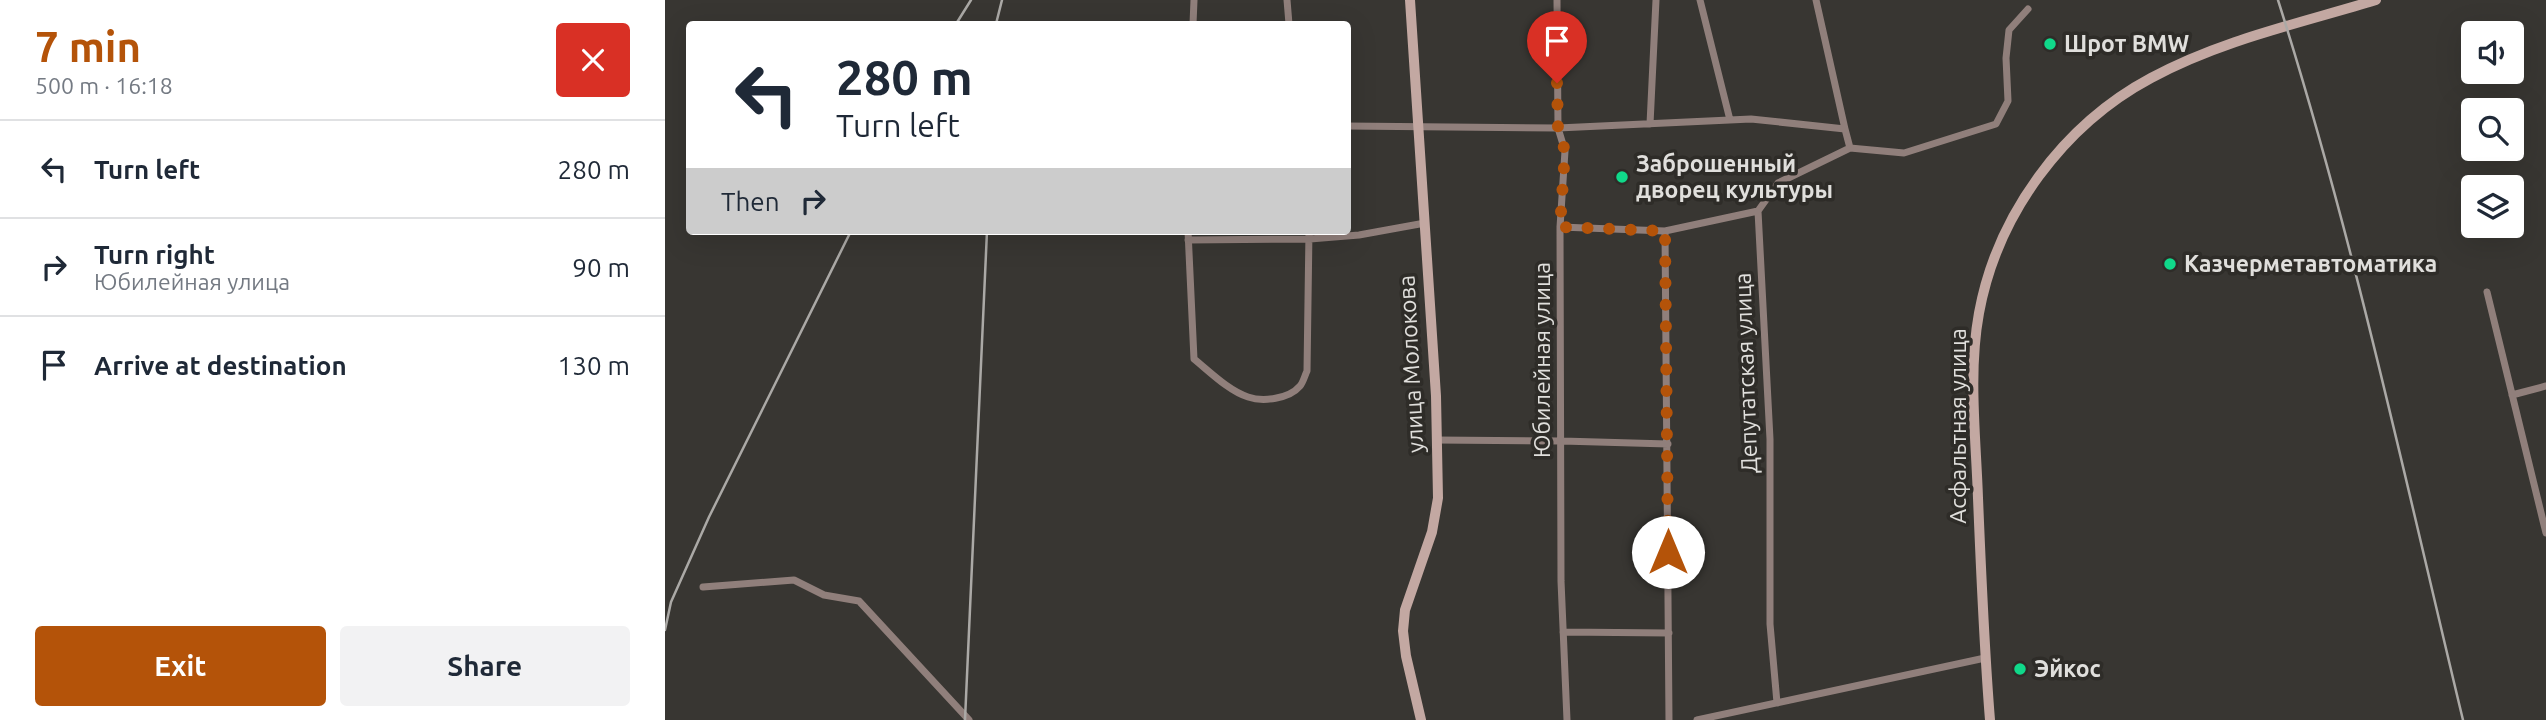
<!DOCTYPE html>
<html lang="en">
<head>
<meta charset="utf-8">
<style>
	body { margin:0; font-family:Ubuntu,sans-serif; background:#f2f2f3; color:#1f2937; height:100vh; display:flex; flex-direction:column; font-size:26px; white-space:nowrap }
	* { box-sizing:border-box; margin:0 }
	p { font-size:23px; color:#747a83 }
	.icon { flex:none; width:38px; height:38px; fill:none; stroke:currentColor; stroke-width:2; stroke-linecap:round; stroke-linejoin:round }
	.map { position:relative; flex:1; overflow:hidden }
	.details { display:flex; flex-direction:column; background:#fff; width:665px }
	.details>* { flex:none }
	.banner { position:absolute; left:21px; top:21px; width:665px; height:214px; border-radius:7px; box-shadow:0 7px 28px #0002; background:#fff; color:#1f2937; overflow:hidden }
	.tools { position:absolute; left:1796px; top:21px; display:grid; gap:14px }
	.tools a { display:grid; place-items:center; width:63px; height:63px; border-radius:7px; background:#fff; box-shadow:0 7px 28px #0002; font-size:35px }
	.pin { position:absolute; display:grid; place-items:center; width:60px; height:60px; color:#fff; margin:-72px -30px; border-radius:50% 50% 50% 0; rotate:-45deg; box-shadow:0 0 7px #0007 }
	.pin .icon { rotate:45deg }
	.me { position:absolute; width:77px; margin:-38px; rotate:0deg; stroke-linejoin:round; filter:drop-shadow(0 0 5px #0008) }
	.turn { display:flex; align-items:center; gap:24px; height:147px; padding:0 35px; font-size:32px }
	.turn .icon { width:91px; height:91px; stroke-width:2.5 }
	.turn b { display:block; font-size:49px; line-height:60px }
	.then { display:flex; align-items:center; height:66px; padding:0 35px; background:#0003; gap:14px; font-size:26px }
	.round { display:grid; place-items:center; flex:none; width:74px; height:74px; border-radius:7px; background:#f2f2f3 }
	.summary { display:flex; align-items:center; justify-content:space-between; height:119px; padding:0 35px }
	h1 { font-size:42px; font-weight:600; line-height:52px; color:#b45309 }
	.cta { display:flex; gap:14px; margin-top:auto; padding:14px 35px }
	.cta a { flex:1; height:80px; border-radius:7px; background:#b45309; color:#fff; font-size:28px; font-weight:600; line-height:80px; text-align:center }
	.cta a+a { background:#f2f2f3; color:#1f2937 }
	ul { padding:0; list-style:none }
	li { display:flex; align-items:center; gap:21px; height:98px; padding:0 35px; border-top:2px solid #e0e1e3 }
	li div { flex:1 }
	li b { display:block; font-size:26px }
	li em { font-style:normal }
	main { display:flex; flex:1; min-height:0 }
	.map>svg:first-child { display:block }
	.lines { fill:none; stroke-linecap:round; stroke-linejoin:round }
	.street { stroke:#907f7b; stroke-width:7 }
	.secondary { stroke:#c3a8a2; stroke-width:10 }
	.rail { stroke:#aba9a6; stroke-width:2.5 }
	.route { stroke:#b45309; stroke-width:12; stroke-dasharray:0 21.6 }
	.poi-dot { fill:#10d98a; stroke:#2e2c28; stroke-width:2.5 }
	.labels { text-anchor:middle; stroke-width:7; stroke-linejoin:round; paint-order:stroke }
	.poi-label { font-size:23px; font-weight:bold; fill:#e0dfdc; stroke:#2e2c28; text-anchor:start }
	.street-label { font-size:23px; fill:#e0dfdc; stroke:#2e2c28 }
</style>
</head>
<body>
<main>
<section class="details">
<div class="summary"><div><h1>7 min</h1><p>500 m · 16:18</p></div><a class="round" style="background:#d93025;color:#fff"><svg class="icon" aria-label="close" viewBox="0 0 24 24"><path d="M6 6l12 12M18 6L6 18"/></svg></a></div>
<ul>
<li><svg class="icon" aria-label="left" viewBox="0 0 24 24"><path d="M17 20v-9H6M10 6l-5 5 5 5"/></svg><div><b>Turn left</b></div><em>280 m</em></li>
<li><svg class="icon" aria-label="right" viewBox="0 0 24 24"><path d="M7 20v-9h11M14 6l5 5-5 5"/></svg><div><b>Turn right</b><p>Юбилейная улица</p></div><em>90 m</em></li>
<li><svg class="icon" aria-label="arrive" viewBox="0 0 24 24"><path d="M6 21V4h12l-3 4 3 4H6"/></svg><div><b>Arrive at destination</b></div><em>130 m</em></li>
</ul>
<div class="cta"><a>Exit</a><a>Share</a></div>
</section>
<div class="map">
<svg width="1881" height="720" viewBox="0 0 1881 720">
	<rect width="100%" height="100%" fill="#383632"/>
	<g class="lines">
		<path class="street" d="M622 0 624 24
			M892 0 893 128 900 151 895 227 896 581 902 720
			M1035 0 1065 120
			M1151 0 1180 129
			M528 24 529 0
			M985 124 991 0
			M682 126 893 128 1086 119 1180 129 1185 148
			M895 227 1000 231 1093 211
			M523 231 529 359C545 372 564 391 583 397 598 402 624 399 635 386 638 383 640 375 642 371L644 231
			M1000 231 1004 720
			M523 240 645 239 694 235 760 223
			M1822 292 1881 533
			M1847 395 1881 386
			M771 440 897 441 1003 444
			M38 587 129 580 159 595 194 601 304 720
			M898 632 1004 633
			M1112 703 1105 624V439L1093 211 1113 183 1185 148 1239 153 1331 124 1343 101 1341 58 1344 30 1363 9
			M1032 720 1320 658"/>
		<path class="secondary" d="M745 0 771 396 773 498 767 532 740 610 738 631 741 656 756 720
			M1325 720C1319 646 1316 572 1313 498 1311 438 1303 373 1314 313 1332 215 1398 125 1486 78 1556 40 1636 23 1711 0"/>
		<path class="rail" d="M1613 0C1688 236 1740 479 1798 720
			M291 24 306 0
			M331 24 337 0
			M0 630 6 602 44 517 186 231
			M300 720 322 231"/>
	</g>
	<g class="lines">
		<path class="route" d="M892 83 893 128 900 151 895 227 1000 231 1003 552"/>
	</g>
	<g class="poi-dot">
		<circle cx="1385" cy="44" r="7"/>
		<circle cx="957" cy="177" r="7"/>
		<circle cx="1505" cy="264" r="7"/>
		<circle cx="1355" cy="669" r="7"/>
	</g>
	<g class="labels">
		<g class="poi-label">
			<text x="1399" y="52">Шрот BMW</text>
			<text x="971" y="172">Заброшенный<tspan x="971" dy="26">дворец культуры</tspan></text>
			<text x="1519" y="272">Казчерметавтоматика</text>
			<text x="1369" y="677">Эйкос</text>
		</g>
		<g class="street-label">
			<text transform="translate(877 360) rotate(-90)" y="8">Юбилейная улица</text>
			<text transform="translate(746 364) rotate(-93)" y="8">улица Молокова</text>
			<text transform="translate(1081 373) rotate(-92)" y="8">Депутатская улица</text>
			<text transform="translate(1293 426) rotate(-90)" y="8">Асфальтная улица</text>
		</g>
	</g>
</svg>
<div class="tools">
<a><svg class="icon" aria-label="sound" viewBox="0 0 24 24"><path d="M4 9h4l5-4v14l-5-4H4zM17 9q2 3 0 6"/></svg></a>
<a><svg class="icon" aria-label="search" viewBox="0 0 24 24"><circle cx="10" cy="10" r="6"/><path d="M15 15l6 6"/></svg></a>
<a><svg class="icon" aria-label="layers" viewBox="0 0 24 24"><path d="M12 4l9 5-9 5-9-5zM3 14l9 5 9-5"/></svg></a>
</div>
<div class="pin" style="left:892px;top:83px;background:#d93025"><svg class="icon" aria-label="arrive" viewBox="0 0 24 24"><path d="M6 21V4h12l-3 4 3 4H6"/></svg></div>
<svg class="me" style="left:1003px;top:552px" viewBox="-20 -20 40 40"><circle r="19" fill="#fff"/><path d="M0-13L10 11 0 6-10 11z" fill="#b45309"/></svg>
<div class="banner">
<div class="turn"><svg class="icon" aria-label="left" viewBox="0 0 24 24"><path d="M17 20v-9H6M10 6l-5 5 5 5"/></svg><div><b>280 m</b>Turn left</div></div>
<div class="then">Then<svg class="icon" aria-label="right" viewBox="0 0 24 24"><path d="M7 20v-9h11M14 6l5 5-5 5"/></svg></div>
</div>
</div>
</main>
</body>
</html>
